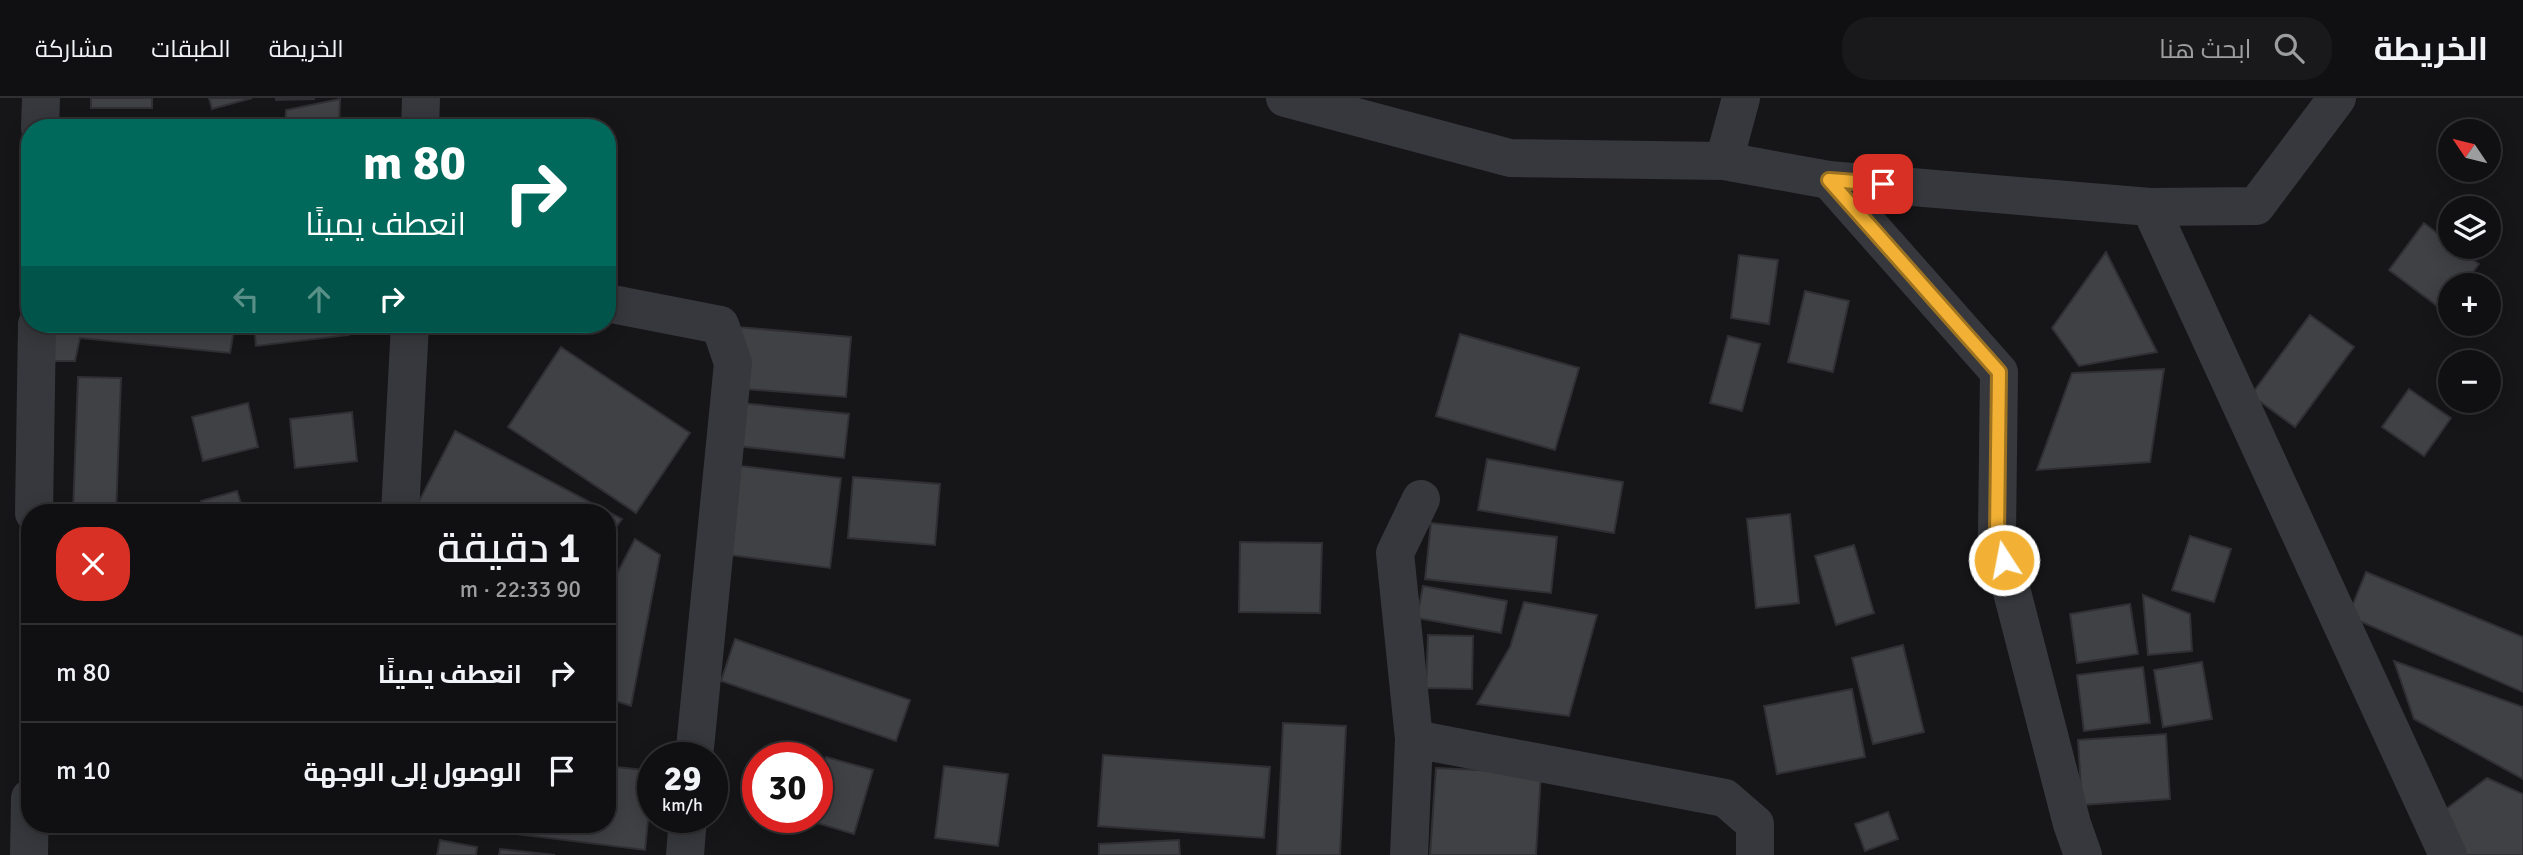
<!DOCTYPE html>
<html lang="ar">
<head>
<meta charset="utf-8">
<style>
	body { margin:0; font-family:Signika,Cairo,sans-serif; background:#19191b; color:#f1f3f6; direction:rtl; height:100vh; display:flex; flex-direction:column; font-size:26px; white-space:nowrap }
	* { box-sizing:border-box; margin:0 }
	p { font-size:23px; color:#9c9d9f }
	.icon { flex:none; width:38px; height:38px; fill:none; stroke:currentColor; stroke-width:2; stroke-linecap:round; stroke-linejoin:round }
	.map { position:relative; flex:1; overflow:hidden; direction:ltr }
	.sheet { position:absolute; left:21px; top:406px; width:595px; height:329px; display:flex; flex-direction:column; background:#101012; border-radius:28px; box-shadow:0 4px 18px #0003,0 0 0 2px #303032; direction:rtl }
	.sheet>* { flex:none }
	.hud { position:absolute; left:21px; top:21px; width:595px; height:214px; border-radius:28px; box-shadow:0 4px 18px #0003,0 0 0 2px #303032; direction:rtl; background:#00695c; color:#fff; overflow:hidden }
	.needle { width:46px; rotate:305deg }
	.controls { position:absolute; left:2438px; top:21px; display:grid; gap:14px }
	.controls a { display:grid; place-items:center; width:63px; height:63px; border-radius:50%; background:#101012; box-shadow:0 4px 18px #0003,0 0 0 2px #303032; font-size:35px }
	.speed { position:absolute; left:637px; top:644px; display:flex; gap:14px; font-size:35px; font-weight:700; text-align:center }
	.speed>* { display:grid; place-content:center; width:91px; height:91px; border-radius:50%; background:#101012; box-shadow:0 4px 18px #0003,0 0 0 2px #303032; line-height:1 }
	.speed small { font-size:18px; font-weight:400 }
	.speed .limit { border:10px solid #d22; background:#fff; color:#111 }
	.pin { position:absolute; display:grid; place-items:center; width:60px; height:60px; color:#fff; margin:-30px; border-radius:14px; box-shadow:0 4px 10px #0006 }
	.me { position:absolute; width:77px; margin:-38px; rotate:349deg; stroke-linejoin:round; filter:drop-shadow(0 0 5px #0008) }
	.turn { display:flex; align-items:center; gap:24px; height:147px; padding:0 35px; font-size:32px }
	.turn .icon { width:91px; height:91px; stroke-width:2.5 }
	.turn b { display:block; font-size:49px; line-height:60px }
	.lanes { display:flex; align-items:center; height:66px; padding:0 35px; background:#0003; justify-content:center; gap:35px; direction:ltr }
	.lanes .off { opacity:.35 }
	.round { display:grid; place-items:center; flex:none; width:74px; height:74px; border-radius:28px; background:#19191b }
	.overview { display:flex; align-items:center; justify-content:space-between; height:119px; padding:0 35px }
	h1 { font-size:42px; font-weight:600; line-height:52px }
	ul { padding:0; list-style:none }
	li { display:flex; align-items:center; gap:21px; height:98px; padding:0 35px; border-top:2px solid #303032 }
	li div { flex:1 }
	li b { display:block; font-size:26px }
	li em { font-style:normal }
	header { display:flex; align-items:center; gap:42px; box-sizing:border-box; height:98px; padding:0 35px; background:#101012; border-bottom:2px solid #303032 }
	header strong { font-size:33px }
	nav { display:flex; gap:38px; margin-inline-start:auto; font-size:24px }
	.search { width:490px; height:63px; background:#19191b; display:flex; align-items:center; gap:18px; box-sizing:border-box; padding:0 24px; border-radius:28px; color:#9c9d9f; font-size:26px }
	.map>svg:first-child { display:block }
	.building { fill:#404145; stroke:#303034; stroke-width:2 }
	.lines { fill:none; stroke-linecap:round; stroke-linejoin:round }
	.minor { stroke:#37383d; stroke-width:38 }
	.route-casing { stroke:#9d7322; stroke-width:18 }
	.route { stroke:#f2b134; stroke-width:12 }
</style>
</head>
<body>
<header>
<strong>الخريطة</strong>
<div class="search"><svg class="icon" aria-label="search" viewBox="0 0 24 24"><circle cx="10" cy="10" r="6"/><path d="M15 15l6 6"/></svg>ابحث هنا</div>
<nav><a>الخريطة</a><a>الطبقات</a><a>مشاركة</a></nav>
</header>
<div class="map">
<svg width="2523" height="757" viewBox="0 0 2523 757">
	<rect width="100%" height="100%" fill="#161618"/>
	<path class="building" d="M91 0H152V10H91Z
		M209 0H252L212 11Z
		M276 0H314V1L276 2Z
		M340 1 339 30H285L286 12Z
		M2424 125 2450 145V149H2455L2479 166 2463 187H2450V205L2444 213 2389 172Z
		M2106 154 2157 254 2079 268 2052 230Z
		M1739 157 1778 162 1769 226 1731 220Z
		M1805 193 1849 203 1833 274 1788 264Z
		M2310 217 2354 249 2295 329 2251 297Z
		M46 226H235L230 255 80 240 75 263H43Z
		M254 226H347L349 237 256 248Z
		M738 229 851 239 846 299 732 290Z
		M1460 236 1579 270 1555 352 1436 318Z
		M1728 238 1760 246 1742 313 1710 305Z
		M561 249 690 335 636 415 508 329Z
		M2164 271 2150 364 2037 372 2072 275Z
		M78 279 121 280 116 415H73Z
		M2409 291 2451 320 2424 358 2382 329Z
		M248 305 258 349 203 363 192 319Z
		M741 305 849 316 844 360 737 348Z
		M352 314 357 363 295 370 290 321Z
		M455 333 622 421 607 441V415H413Z
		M1487 361 1623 384 1614 435 1478 412Z
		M733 367 841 380 830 470 722 456Z
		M853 379 940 386 935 447 848 440Z
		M237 393 244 415H204L201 403Z
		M1790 416 1799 505 1756 510 1747 421Z
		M1431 425 1557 439 1551 495 1425 481Z
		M2190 438 2231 451 2214 504 2172 492Z
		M635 441 660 457 631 608 607 600V486L612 485Z
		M1240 444 1322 445 1320 515 1239 514Z
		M1854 447 1874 515 1836 527 1815 458Z
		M2366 474 2523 539V594L2348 518Z
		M1423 488 1507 503 1501 535 1417 520Z
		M2143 497 2190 516 2192 553 2148 557Z
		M1524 504 1597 517 1569 618 1477 606 1510 549Z
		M2130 506 2138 556 2077 565 2070 516Z
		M1428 537 1473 538 1472 591 1426 590Z
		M735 541 910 602 896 643 721 583Z
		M1903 547 1924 634 1873 646 1852 560Z
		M2394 563 2523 609V681L2414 621Z
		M2202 564 2212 621 2163 629 2154 572Z
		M2143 569 2150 625 2084 633 2077 577Z
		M1852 591 1865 659 1777 676 1764 608Z
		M1283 625 1346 628 1340 757H1277Z
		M2166 636 2170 701 2082 707 2078 642Z
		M1103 657 1270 669 1264 740 1098 728Z
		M826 659 873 672 854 736 807 722 817 719V688Z
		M607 668 653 673 645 752 460 729 461 726H607Z
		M944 668 1008 676 998 748 935 740Z
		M1436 670 1541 675 1536 757H1430Z
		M2487 680 2523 696V757H2463L2442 714Z
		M1888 714 1898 741 1865 753 1855 726Z
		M440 742 477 749 476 757H437Z
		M1179 742 1180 757H1099V746Z
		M500 751 555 757H499Z"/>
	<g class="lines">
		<path class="minor" d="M1285 0 1510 60 1724 63 1829 82 2150 109 2448 757
			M40 30 41 0
			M420 30 421 0
			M1724 63 1741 0
			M1829 82 1999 274 1997 436 2072 726 2083 757
			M2150 109 2256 108 2337 0
			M607 205 720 227 733 265 694 660
			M34 415 37 226
			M400 415 410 226
			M1414 641 1395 455 1421 401
			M29 757 30 700
			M685 757 688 719
			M1409 757 1414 641 1725 700 1755 726V757"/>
	</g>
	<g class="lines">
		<defs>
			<path id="route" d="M1883 86 1829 82 1999 274 1997 436 2004 462"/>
		</defs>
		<use href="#route" class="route-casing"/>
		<use href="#route" class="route"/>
	</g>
</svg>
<div class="controls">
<a><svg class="needle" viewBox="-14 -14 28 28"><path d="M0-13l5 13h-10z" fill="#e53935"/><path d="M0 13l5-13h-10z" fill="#9c9d9f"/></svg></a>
<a><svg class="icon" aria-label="layers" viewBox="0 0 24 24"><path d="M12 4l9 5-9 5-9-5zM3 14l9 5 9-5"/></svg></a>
<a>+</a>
<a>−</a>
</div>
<div class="speed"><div>29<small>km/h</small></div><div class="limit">30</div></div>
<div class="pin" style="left:1883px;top:86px;background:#d93025"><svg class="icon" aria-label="arrive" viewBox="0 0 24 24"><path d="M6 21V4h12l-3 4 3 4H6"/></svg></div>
<svg class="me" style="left:2004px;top:462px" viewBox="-20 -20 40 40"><circle r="17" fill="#f2b134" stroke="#fff" stroke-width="3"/><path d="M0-11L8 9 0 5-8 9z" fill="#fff"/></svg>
<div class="hud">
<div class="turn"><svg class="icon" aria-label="right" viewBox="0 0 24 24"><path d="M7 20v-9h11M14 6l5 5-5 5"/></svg><div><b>80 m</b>انعطف يمينًا</div></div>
<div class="lanes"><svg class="icon off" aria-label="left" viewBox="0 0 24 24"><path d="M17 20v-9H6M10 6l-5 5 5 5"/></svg><svg class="icon off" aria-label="ahead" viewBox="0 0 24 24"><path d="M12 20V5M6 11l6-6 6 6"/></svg><svg class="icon" aria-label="right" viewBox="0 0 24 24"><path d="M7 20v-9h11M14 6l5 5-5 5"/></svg></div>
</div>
<section class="sheet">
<div class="overview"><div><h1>1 دقيقة</h1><p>90 m · 22:33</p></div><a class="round" style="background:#d93025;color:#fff"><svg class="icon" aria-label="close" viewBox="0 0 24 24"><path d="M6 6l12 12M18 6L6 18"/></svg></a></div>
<ul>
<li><svg class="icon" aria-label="right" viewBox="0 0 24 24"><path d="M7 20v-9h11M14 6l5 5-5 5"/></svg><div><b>انعطف يمينًا</b></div><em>80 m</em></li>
<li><svg class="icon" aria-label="arrive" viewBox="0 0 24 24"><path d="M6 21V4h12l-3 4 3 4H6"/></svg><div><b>الوصول إلى الوجهة</b></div><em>10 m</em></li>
</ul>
</section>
</div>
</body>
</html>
